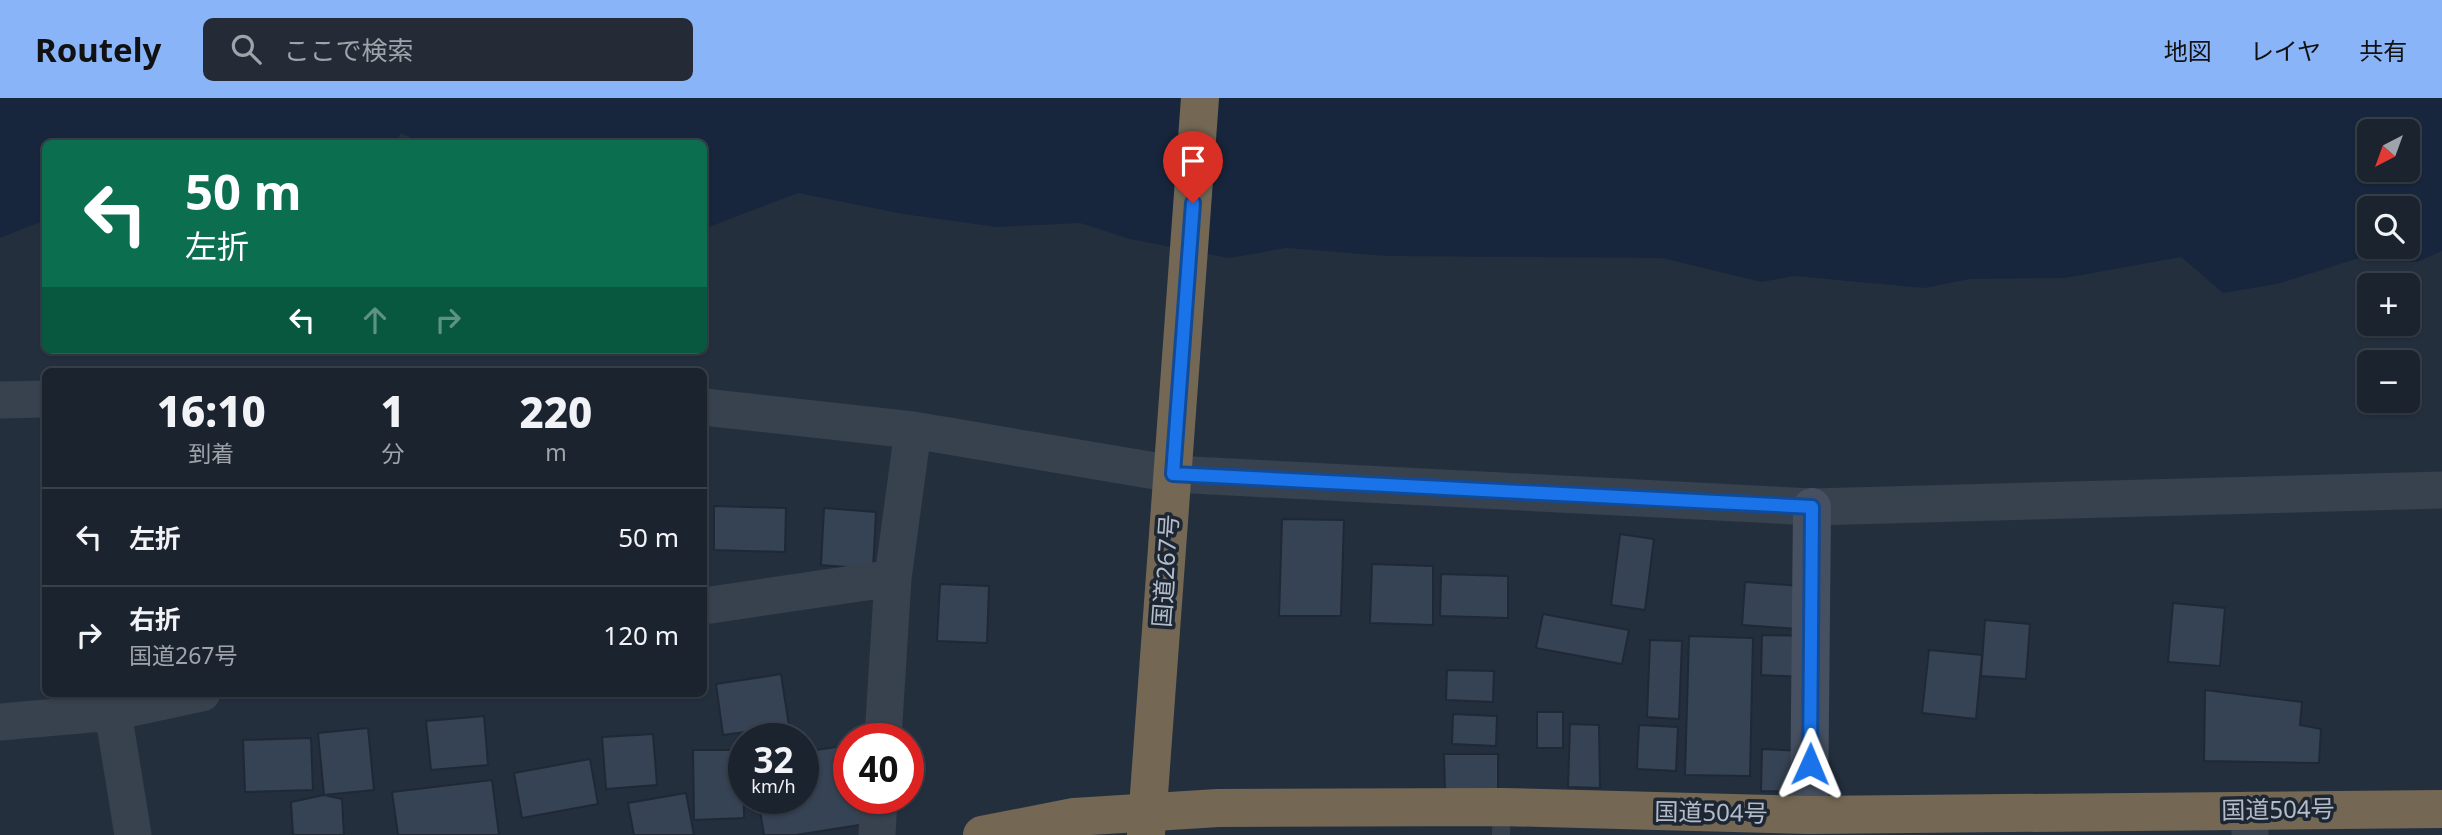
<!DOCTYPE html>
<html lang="ja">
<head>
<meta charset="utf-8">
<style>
	body { margin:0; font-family:"Noto Sans","Noto Sans JP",sans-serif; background:#242b36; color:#f1f3f6; height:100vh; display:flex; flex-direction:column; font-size:26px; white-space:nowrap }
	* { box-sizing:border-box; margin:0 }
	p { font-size:23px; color:#a0a4aa }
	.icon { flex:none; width:38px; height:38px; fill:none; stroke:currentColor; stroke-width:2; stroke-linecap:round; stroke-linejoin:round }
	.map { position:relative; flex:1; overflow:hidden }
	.details { position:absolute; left:42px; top:270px; width:665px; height:329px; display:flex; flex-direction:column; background:#1b232e; border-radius:10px; box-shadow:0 2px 5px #0004,0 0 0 2px #39404a }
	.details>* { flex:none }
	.top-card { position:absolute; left:42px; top:42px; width:665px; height:214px; border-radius:10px; box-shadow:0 2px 5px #0004,0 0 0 2px #39404a; background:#0b6e4f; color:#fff; overflow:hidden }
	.needle { width:46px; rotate:221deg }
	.buttons { position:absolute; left:2357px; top:21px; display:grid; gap:14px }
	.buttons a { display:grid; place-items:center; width:63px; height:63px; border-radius:10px; background:#1b232e; box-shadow:0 2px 5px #0004,0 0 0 2px #39404a; font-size:35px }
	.speed { position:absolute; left:728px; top:625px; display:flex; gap:14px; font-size:35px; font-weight:700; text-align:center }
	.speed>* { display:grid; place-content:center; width:91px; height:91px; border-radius:50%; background:#1b232e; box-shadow:0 2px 5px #0004,0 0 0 2px #39404a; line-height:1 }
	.speed small { font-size:18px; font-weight:400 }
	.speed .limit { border:10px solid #d22; background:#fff; color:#111 }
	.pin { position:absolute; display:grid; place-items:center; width:60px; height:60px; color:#fff; margin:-72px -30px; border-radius:50% 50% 50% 0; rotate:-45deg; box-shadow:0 0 7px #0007 }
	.pin .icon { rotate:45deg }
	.me { position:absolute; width:77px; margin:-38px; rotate:1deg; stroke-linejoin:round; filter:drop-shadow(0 0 5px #0008) }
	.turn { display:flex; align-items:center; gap:24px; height:147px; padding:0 28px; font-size:32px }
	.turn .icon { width:91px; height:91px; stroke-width:2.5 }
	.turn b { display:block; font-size:49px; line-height:60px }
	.lanes { display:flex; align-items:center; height:66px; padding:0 28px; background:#0003; justify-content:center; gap:35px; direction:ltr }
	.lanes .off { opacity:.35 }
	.eta { display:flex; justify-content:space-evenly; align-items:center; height:119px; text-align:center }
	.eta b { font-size:42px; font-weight:800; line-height:49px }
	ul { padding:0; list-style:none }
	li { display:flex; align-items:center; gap:21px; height:98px; padding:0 28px; border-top:2px solid #39404a }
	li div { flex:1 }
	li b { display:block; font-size:26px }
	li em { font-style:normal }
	header { display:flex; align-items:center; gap:42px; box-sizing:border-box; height:98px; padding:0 35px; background:#8ab4f8; color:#111 }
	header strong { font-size:33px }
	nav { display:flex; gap:38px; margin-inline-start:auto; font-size:24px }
	.search { width:490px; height:63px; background:#242b36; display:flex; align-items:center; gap:18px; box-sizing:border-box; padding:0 24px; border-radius:10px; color:#a0a4aa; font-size:26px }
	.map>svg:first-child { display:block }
	.water { fill:#17263c; fill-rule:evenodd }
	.building { fill:#364354; stroke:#1f2835; stroke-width:2 }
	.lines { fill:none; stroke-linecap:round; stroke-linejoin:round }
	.lane { stroke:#38414e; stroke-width:18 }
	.street { stroke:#38414e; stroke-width:37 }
	.secondary { stroke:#465061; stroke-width:38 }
	.highway { stroke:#746855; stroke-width:38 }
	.route-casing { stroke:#114b97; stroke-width:18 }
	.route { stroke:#1a73e8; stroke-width:12 }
	.labels { text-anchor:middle; stroke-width:7; stroke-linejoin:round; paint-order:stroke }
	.street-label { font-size:24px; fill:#b4bcc9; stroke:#1d2633 }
</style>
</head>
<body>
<header>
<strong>Routely</strong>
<div class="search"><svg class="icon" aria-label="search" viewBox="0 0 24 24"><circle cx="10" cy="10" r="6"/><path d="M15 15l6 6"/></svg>ここで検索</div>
<nav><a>地図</a><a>レイヤ</a><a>共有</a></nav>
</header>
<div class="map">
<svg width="2442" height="737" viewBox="0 0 2442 737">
	<rect width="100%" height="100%" fill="#242f3e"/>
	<path class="water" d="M0 0H2442V153L2417 164 2359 160 2277 186 2223 195 2181 159 2065 180 1970 181 1924 190 1794 178 1761 184 1662 160 1387 158 1286 150 1229 160 1130 141 1080 125 997 129 903 116 798 95 709 129 704 128V46H426L400 35 397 46H46L45 122 0 140ZM2370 33H2408V72H2370ZM2370 110H2408V149H2370Z"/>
	<path class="building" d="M714 408 786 410 785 454 714 452Z
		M824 410 876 414 873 471 821 467Z
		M1282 421 1344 422 1341 518H1279Z
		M1620 436 1654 441 1645 512 1611 507Z
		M1372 466 1433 468V527L1370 525Z
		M1441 476 1508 478V520L1440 518Z
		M1745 484 1801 488 1798 531 1742 527Z
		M940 486 989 488 987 545 937 543Z
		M2173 505 2225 510 2220 568 2168 564Z
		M1543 516 1629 532 1622 566 1536 550Z
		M1985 522 2030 526 2026 581 1981 578Z
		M1762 537 1806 538 1804 579 1761 577Z
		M1689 538 1753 540 1750 678 1685 677Z
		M1650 542 1682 543 1679 621 1647 619Z
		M1929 552 1982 557 1976 621 1922 615Z
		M1447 572 1494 573 1493 604 1446 602Z
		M781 576 789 628 723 637 716 586Z
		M2205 592 2302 604 2300 627 2321 631 2319 665 2204 663Z
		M1537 614H1563V650H1537Z
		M1453 616 1497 618 1496 648 1452 646Z
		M484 618 488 667 431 672 426 623Z
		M1570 626 1599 627 1600 690 1568 689Z
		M1639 627 1678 629 1676 673 1637 671Z
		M368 630 374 692 324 697 318 635Z
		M653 636 657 687 606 691 602 639Z
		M311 640 313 692 245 694 243 642Z
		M849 647V700H868L872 725 796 737H764L758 700H803V654Z
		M1762 651 1804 653V694L1761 693Z
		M693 652H743L744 720 694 722Z
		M1444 656H1498V693H1445Z
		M590 661 598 706 522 720 514 675Z
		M492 682 499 737H398L392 694Z
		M686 695 694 737H634L628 705Z
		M324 697 342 701 344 737H293L291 704Z"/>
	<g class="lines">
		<path class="lane" d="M1501 737 1502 709"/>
		<path class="street" d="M0 302 46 301
			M704 309 913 332 1173 376 1812 409 2442 392
			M704 508 893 480
			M113 614 133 737
			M0 624 113 614 202 595
			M883 640 893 480 913 332
			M2249 712 2250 737
			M877 737 879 700"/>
		<path class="secondary" d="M1809 717 1812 409"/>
		<path class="highway" d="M982 737 1074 719 1218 710 1502 709 1809 717 2442 711
			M1146 737 1200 0"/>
	</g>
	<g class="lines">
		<defs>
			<path id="route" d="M1193 105 1173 376 1812 409 1810 666"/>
		</defs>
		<use href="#route" class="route-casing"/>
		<use href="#route" class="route"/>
	</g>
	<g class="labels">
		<g class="street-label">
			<text transform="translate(1166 473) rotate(-86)" y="8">国道267号</text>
			<text transform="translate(2278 712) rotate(-1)" y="8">国道504号</text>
			<text transform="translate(1711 715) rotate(1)" y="8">国道504号</text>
		</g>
	</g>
</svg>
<div class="buttons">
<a><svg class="needle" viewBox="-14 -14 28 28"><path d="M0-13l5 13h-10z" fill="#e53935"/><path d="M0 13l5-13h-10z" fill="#a0a4aa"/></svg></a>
<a><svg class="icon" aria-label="search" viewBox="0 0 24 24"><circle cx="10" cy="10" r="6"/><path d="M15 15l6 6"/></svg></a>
<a>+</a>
<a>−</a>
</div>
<div class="speed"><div>32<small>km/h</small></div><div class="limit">40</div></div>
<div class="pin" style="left:1193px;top:105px;background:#d93025"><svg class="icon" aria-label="arrive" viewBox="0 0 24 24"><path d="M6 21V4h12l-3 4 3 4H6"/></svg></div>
<svg class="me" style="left:1810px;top:666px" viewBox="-20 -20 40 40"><path d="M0-17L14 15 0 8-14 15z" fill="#1a73e8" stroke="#fff" stroke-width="4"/></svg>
<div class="top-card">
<div class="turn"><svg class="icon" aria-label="left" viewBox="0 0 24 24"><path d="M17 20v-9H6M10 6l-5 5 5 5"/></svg><div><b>50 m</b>左折</div></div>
<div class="lanes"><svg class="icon" aria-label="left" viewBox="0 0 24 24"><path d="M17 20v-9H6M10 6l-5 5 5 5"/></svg><svg class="icon off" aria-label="ahead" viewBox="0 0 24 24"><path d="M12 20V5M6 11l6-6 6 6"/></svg><svg class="icon off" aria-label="right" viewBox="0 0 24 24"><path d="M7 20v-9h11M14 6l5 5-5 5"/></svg></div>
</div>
<section class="details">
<div class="eta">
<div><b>16:10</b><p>到着</p></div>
<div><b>1</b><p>分</p></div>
<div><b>220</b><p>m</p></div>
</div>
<ul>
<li><svg class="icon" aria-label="left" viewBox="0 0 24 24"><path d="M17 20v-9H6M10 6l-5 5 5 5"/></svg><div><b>左折</b></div><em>50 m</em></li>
<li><svg class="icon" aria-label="right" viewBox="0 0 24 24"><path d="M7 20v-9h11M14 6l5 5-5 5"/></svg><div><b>右折</b><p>国道267号</p></div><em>120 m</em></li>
</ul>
</section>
</div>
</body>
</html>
